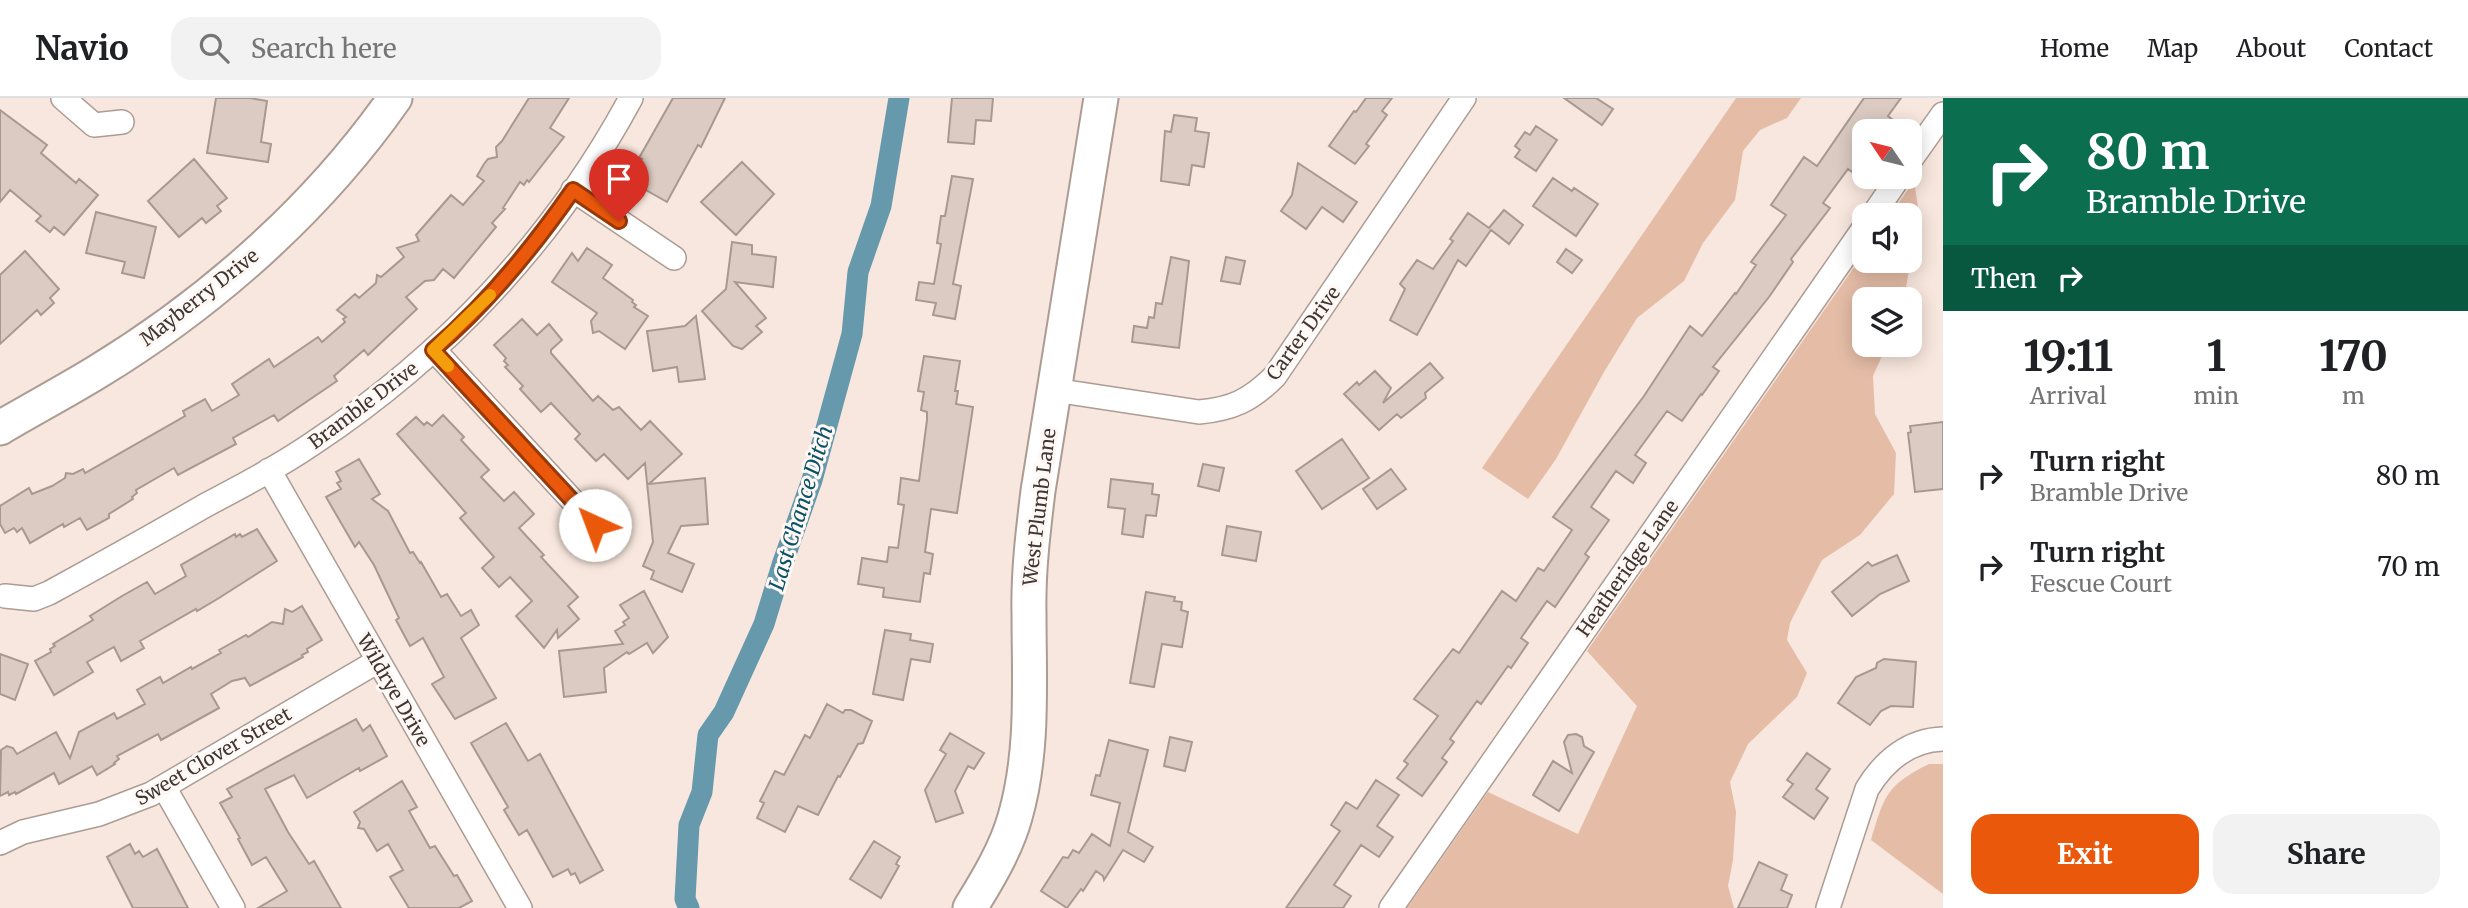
<!DOCTYPE html>
<html lang="en">
<head>
<meta charset="utf-8">
<style>
	body { margin:0; font-family:Merriweather,serif; background:#f2f2f2; color:#202124; height:100vh; display:flex; flex-direction:column; font-size:26px; white-space:nowrap }
	* { box-sizing:border-box; margin:0 }
	p { font-size:23px; color:#757577 }
	.icon { flex:none; width:38px; height:38px; fill:none; stroke:currentColor; stroke-width:2; stroke-linecap:round; stroke-linejoin:round }
	.map { position:relative; flex:1; overflow:hidden }
	.side { display:flex; flex-direction:column; background:#fff; width:525px }
	.side>* { flex:none }
	.hud { background:#0b6e4f; color:#fff; overflow:hidden }
	.needle { width:46px; rotate:305deg }
	.tools { position:absolute; left:1852px; top:21px; display:grid; gap:14px }
	.tools a { display:grid; place-items:center; width:70px; height:70px; border-radius:14px; background:#fff; box-shadow:0 4px 18px #0003; font-size:35px }
	.pin { position:absolute; display:grid; place-items:center; width:60px; height:60px; color:#fff; margin:-72px -30px; border-radius:50% 50% 50% 0; rotate:-45deg; box-shadow:0 0 7px #0007 }
	.pin .icon { rotate:45deg }
	.me { position:absolute; width:77px; margin:-38px; rotate:317deg; stroke-linejoin:round; filter:drop-shadow(0 0 5px #0008) }
	.turn { display:flex; align-items:center; gap:24px; height:147px; padding:0 28px; font-size:32px }
	.turn .icon { width:91px; height:91px; stroke-width:2.5 }
	.turn b { display:block; font-size:49px; line-height:60px }
	.then { display:flex; align-items:center; height:66px; padding:0 28px; background:#0003; gap:14px; font-size:26px }
	.eta { display:flex; justify-content:space-evenly; align-items:center; height:119px; text-align:center }
	.eta b { font-size:42px; font-weight:700; line-height:49px }
	.button { display:flex; gap:14px; margin-top:auto; padding:14px 28px }
	.button a { flex:1; height:80px; border-radius:21px; background:#ea580c; color:#fff; font-size:28px; font-weight:700; line-height:80px; text-align:center }
	.button a+a { background:#f2f2f2; color:#202124 }
	ul { padding:0; list-style:none }
	li { display:flex; align-items:center; gap:21px; height:91px; padding:0 28px }
	li div { flex:1 }
	li b { display:block; font-size:26px }
	li em { font-style:normal }
	header { display:flex; align-items:center; gap:42px; box-sizing:border-box; height:98px; padding:0 35px; background:#fff; border-bottom:2px solid #e0e0e0 }
	header strong { font-size:33px }
	nav { display:flex; gap:38px; margin-inline-start:auto; font-size:24px }
	.search { width:490px; height:63px; background:#f2f2f2; display:flex; align-items:center; gap:18px; box-sizing:border-box; padding:0 24px; border-radius:21px; color:#757577; font-size:26px }
	main { display:flex; flex:1; min-height:0 }
	.map>svg:first-child { display:block }
	.green { fill:#e5bda7 }
	.lines { fill:none; stroke-linecap:round; stroke-linejoin:round }
	.canal { stroke:#6599ab; stroke-width:21 }
	.building { fill:#dbcbc2; stroke:#a89990; stroke-width:2 }
	.street-casing { stroke:#ac9c93; stroke-width:26 }
	.secondary-casing { stroke:#ac9c93; stroke-width:37 }
	.street { stroke:#fff; stroke-width:23 }
	.secondary { stroke:#fff; stroke-width:33 }
	.route-casing { stroke:#983908; stroke-width:18 }
	.route { stroke:#ea580c; stroke-width:12 }
	.slow { stroke:#f59e0b; stroke-width:12 }
	.labels { text-anchor:middle; stroke-width:6; stroke-linejoin:round; paint-order:stroke }
	.street-label { font-size:19px; fill:#3d3733; stroke:#fef7f3 }
	.water-label { font-size:21px; font-style:italic; fill:#085368; stroke:#fef7f3 }
</style>
</head>
<body>
<header>
<strong>Navio</strong>
<div class="search"><svg class="icon" aria-label="search" viewBox="0 0 24 24"><circle cx="10" cy="10" r="6"/><path d="M15 15l6 6"/></svg>Search here</div>
<nav><a>Home</a><a>Map</a><a>About</a><a>Contact</a></nav>
</header>
<main>
<div class="map">
<svg width="1943" height="810" viewBox="0 0 1943 810">
	<rect width="100%" height="100%" fill="#f8e7de"/>
	<path class="green" d="M1736 0H1801L1787 20 1760 32 1743 53 1735 102 1703 145 1684 183 1637 220 1604 274 1556 361 1528 401 1482 370Z
		M1914 83 1919 115 1904 201H1864V247H1887L1873 278 1875 316 1896 355 1894 396 1860 437 1822 462 1790 525 1787 542 1807 575 1797 599 1748 646 1730 684 1736 714 1733 762 1728 788 1734 810H1407L1488 694 1578 736 1637 608 1587 553 1864 155V163H1909V117H1890Z
		M1929 666H1943V796L1871 742C1884 699 1886 687 1929 666Z"/>
	<g class="lines">
		<path class="canal" d="M689 810 685 801 689 727 702 694 708 637 724 614 764 526 782 467 812 382 852 236 858 174 881 108 899 0"/>
	</g>
	<path class="building" d="M216 0H250L267 3 261 44 271 46 268 64 207 55Z
		M529 0H569L550 30 564 39 529 84 527 82 524 87 520 84 503 110 505 111 492 125 496 129 454 180 443 171 434 182 425 183 406 199 417 211 368 257 364 252 334 278 337 283 278 323 274 317 233 340 236 346 178 377 174 370 136 392 137 395 132 399 133 401 109 416V420L87 432 80 420 64 429 63 426 30 445 22 430 17 434 14 430 5 435 0 426V408L29 390 32 396 52 388 65 380 66 375 73 376 83 371 85 375 185 318 183 313 205 301 212 313 239 297 232 286 269 261 274 269 318 239 322 244 345 224 343 221 346 219 337 212 355 196 359 200 376 185 377 177 381 179 404 159 397 150 419 143 416 137 451 97 463 107 484 83 477 78 484 66 488 61 497 59 496 49 502 43Z
		M673 0H725L701 49 698 47 667 104 632 84 641 68 638 66 642 61 639 60Z
		M952 0H993L991 23 976 22 974 46 948 44Z
		M1366 0H1392L1382 13 1387 17 1366 46 1369 48 1355 66 1329 48 1354 13 1356 14Z
		M1564 0H1596L1613 11 1602 27Z
		M1864 0H1901L1888 18 1893 22 1885 33H1864V65L1856 77 1848 71 1823 105 1830 110 1791 161 1793 164 1769 199 1713 269 1719 273 1702 297 1701 296 1682 323 1667 313 1635 357 1646 365 1633 385 1616 373 1591 409 1609 422 1585 456 1589 459 1555 509 1547 503 1521 540 1528 545 1511 570 1508 568 1481 606 1477 603 1450 641 1454 644 1442 660 1447 664 1422 698 1397 680 1408 666 1404 663 1438 618 1414 601 1453 551 1459 555 1502 493 1516 503 1538 470 1544 473 1572 432 1553 419 1644 298 1690 228 1702 238 1735 195 1736 196 1756 167 1751 164 1786 117 1771 107 1804 59 1817 68Z
		M0 12 47 47 41 55 76 85 79 81 98 97 64 137 54 129 50 134 36 123 41 118 10 92 0 104Z
		M1174 17 1197 20 1195 33 1209 35 1204 69 1192 67 1189 87 1161 83 1165 33 1171 34Z
		M1536 28 1557 42 1536 73 1515 59 1520 52 1515 48 1525 34 1530 37Z
		M194 61 227 100 217 108 221 113 206 125 202 120 179 139 148 103Z
		M742 64 774 96 736 137 701 104Z
		M1298 65 1357 104 1343 124 1322 109 1306 131 1281 113 1292 97Z
		M952 78 973 81 953 186 961 188 955 221 933 217 936 205 916 202 919 184 934 186 941 146 937 145 941 118H945Z
		M1553 80 1572 93 1574 90 1598 106 1576 138 1533 108Z
		M1504 112 1523 127 1509 146 1491 132 1466 168 1458 162 1417 237 1390 222 1405 191 1400 186 1417 162 1433 171 1453 143 1450 141 1468 115 1489 130Z
		M96 114 156 129 144 180 122 175 125 164 86 155Z
		M732 144 752 147V156L776 159 773 189 735 184 766 220 756 228 762 234 742 251 733 248 702 213 726 191Z
		M587 150 612 167 603 180 633 202 632 204 636 207 634 209 648 218 625 251 599 233 593 235 591 223 597 215 552 184 572 155 578 163Z
		M1566 151 1582 162 1572 175 1557 164Z
		M25 153 59 191 50 200 54 205 41 217 37 212 0 246V177Z
		M1171 159 1189 163 1179 250 1132 244 1134 228 1147 230 1149 219 1154 220 1156 205 1162 206Z
		M1226 159 1245 163 1240 186 1221 183Z
		M696 218 705 281 679 284 677 269 653 273 647 233 685 228Z
		M522 221 537 237 549 226 562 242 551 252V255L593 303 598 298 613 312 619 309 641 332 650 323 682 356 649 386 705 380 708 426 681 428 668 455 694 466 682 494 651 481 654 473 643 468 653 444 645 365 628 381 604 356 596 363 575 341 580 336 551 305 541 314 520 291 523 288 505 269 508 267 504 263 506 260 494 247Z
		M924 258 960 263 955 293H958L956 306 973 309 957 415 931 411 925 454 933 456 930 476 924 475 920 504 883 499 884 490 858 486 862 460 887 464 889 449 898 450 904 407 898 406 901 380 919 383 927 322V314L921 312 924 294 918 293Z
		M1430 265 1443 280 1425 295 1426 300 1410 313 1401 320 1397 316 1379 332 1344 296 1357 284 1359 287 1375 273 1391 290 1383 305Z
		M443 317 464 339 461 342 489 372 481 379 504 403 514 394 534 416 519 430 544 457 541 459 578 499 568 508 579 521 558 540 557 532 544 550 516 518 532 503 510 479 499 489 482 470 494 459 460 420 466 415 397 336 416 319 424 327 427 324 432 328Z
		M1943 324V391L1915 394 1908 335 1911 334 1910 328Z
		M1342 341 1369 380 1322 411 1296 373Z
		M359 361 380 396 372 401 388 413 410 455 413 454 420 465 421 464 441 499 447 496 461 518 471 512 479 527 461 540 496 600 455 621 432 586 444 579 423 540 410 548 396 522 399 520 374 467 359 444 355 449 326 399 341 391 337 385 341 383 336 374Z
		M1203 366 1224 370 1219 393 1198 388Z
		M1391 371 1406 391 1377 411 1363 391Z
		M1111 381 1153 386 1152 396 1159 397 1156 418 1146 417 1143 439 1122 436 1125 411 1108 409Z
		M1227 428 1261 434 1256 463 1222 457Z
		M257 431 277 463 219 500 197 513 196 511 140 543 144 550 121 563 114 549 87 564 93 574 54 597 35 563 51 554 50 551 55 548 53 546 93 522 90 518 122 498 147 484 155 496 186 478 181 467 235 436 236 439 240 436 242 439Z
		M1897 457 1909 483 1880 496 1852 518 1832 494 1868 464 1872 468Z
		M644 493 668 539 653 555 647 545 629 556 627 554 604 570 606 594 564 599 559 553 623 546 615 533 625 527 623 524 629 520 620 507Z
		M1146 494 1175 499 1174 503 1182 504 1181 512 1188 514 1182 549 1162 546 1154 589 1130 585Z
		M302 508 322 542 307 551 308 554 302 557 303 559 250 588 245 580 232 583 211 596 219 610 161 642 158 636 117 658 119 661 114 665 115 666 97 677 92 668 59 686 54 675 16 696 15 694 9 697 8 694 0 698 1 652 7 648 13 650 17 656 56 634 70 660 79 634 114 615 117 621 145 606 137 592 160 579 163 585 191 569 192 571 221 555 219 552 246 537 248 539 272 524 283 526 285 511 292 514Z
		M885 532 911 536 910 542 933 546 930 564 911 561 903 602 873 596Z
		M0 556 28 566 15 602 0 596Z
		M1884 561 1916 564 1913 609 1891 608 1881 613 1870 627 1838 605 1856 579 1876 570 1877 565Z
		M827 606 843 615 845 612H851L872 623 863 645 858 646 840 679 838 678 818 717 798 708 785 734 757 720 764 705 760 703 775 673 784 677 805 637 810 640Z
		M356 621 363 633 370 627 387 658 360 673 359 670 307 700 294 677 265 691 288 734 309 766 314 763 341 810H258L287 793 266 759 252 767 238 741 240 740 220 705 232 699 227 691Z
		M506 625 528 663 540 656 603 772 580 785 575 775 571 777 568 771 553 779 527 732 519 737 504 712 508 709 471 645Z
		M950 635 984 655 974 671 968 668 955 693 963 715 936 724 925 692 946 656 940 652Z
		M1576 636 1582 639 1584 648 1594 654 1559 713 1533 697 1553 663 1572 675 1564 644 1568 637Z
		M1170 639 1192 644 1185 673 1164 668Z
		M1109 642 1148 652 1128 734 1153 749 1144 764 1123 752 1104 782 1103 778 1096 773 1083 793 1081 791 1067 810 1041 793 1063 759 1068 760 1073 752 1079 755 1092 736 1110 748 1120 705 1091 697 1096 677 1100 678Z
		M1807 655 1830 671 1816 691 1828 700 1814 721 1783 699 1793 686 1787 682Z
		M1376 682 1399 697 1377 728 1393 739 1379 759 1361 747 1334 787 1351 798 1343 810H1286L1340 733 1331 727 1346 704 1357 711Z
		M402 683 417 709 409 713 430 750 435 748 454 778 457 777 472 803 459 810H409L390 779 403 772 388 746 377 753 364 731 358 730 360 724 354 714Z
		M874 743 900 759 896 766 899 768 881 800 850 781Z
		M130 746 135 756 139 753 143 759 157 751 188 810H133L107 759Z
		M1759 764 1787 777 1781 792 1792 797 1787 810H1738Z"/>
	<g class="lines">
		<defs>
			<path id="street" d="M63 0 94 27 122 24
				M1909 64 1943 16
				M573 92 674 160
				M1873 117 1899 79
				M434 252 595 427
				M1054 292 1199 314C1233 311 1251 302 1275 278L1464 0
				M269 372 520 810
				M5 498 34 501 49 495C102 466 154 437 206 407 242 388 278 369 312 346 445 258 555 141 631 0
				M164 689 233 810
				M0 745 23 734 99 716 151 696 378 563
				M1391 810 1864 130
				M1828 810 1867 691C1884 663 1909 642 1943 641"/>
			<path id="secondary" d="M0 330C32 311 66 293 97 274 212 204 318 110 395 0
				M970 810C988 781 1006 751 1015 719 1034 653 1029 584 1029 516 1028 475 1033 434 1038 393L1101 0"/>
		</defs>
		<use href="#street" class="street-casing"/>
		<use href="#secondary" class="secondary-casing"/>
		<use href="#street" class="street"/>
		<use href="#secondary" class="secondary"/>
	</g>
	<g class="lines">
		<defs>
			<path id="route" d="M595 427 433 252C487 206 532 151 573 92L619 123"/>
		</defs>
		<use href="#route" class="route-casing"/>
		<use href="#route" class="route"/>
		<path class="slow" d="M448 268 433 252 490 197"/>
	</g>
	<g class="labels">
		<g class="street-label">
			<text transform="translate(199 199) rotate(-38)" y="7">Mayberry Drive</text>
			<text transform="translate(1303 235) rotate(-54)" y="7">Carter Drive</text>
			<text transform="translate(363 307) rotate(-37)" y="7">Bramble Drive</text>
			<text transform="translate(1039 409) rotate(-83)" y="7">West Plumb Lane</text>
			<text transform="translate(1627 470) rotate(-55)" y="7">Heatheridge Lane</text>
			<text transform="translate(394 592) rotate(60)" y="7">Wildrye Drive</text>
			<text transform="translate(213 658) rotate(-30)" y="7">Sweet Clover Street</text>
		</g>
		<g class="water-label">
			<text transform="translate(801 410) rotate(-73)" y="7">Last Chance Ditch</text>
		</g>
	</g>
</svg>
<div class="tools">
<a><svg class="needle" viewBox="-14 -14 28 28"><path d="M0-13l5 13h-10z" fill="#e53935"/><path d="M0 13l5-13h-10z" fill="#757577"/></svg></a>
<a><svg class="icon" aria-label="sound" viewBox="0 0 24 24"><path d="M4 9h4l5-4v14l-5-4H4zM17 9q2 3 0 6"/></svg></a>
<a><svg class="icon" aria-label="layers" viewBox="0 0 24 24"><path d="M12 4l9 5-9 5-9-5zM3 14l9 5 9-5"/></svg></a>
</div>
<div class="pin" style="left:619px;top:123px;background:#d93025"><svg class="icon" aria-label="arrive" viewBox="0 0 24 24"><path d="M6 21V4h12l-3 4 3 4H6"/></svg></div>
<svg class="me" style="left:595px;top:427px" viewBox="-20 -20 40 40"><circle r="19" fill="#fff"/><path d="M0-13L10 11 0 6-10 11z" fill="#ea580c"/></svg>
</div>
<section class="side">
<div class="hud">
<div class="turn"><svg class="icon" aria-label="right" viewBox="0 0 24 24"><path d="M7 20v-9h11M14 6l5 5-5 5"/></svg><div><b>80 m</b>Bramble Drive</div></div>
<div class="then">Then<svg class="icon" aria-label="right" viewBox="0 0 24 24"><path d="M7 20v-9h11M14 6l5 5-5 5"/></svg></div>
</div>
<div class="eta">
<div><b>19:11</b><p>Arrival</p></div>
<div><b>1</b><p>min</p></div>
<div><b>170</b><p>m</p></div>
</div>
<ul>
<li><svg class="icon" aria-label="right" viewBox="0 0 24 24"><path d="M7 20v-9h11M14 6l5 5-5 5"/></svg><div><b>Turn right</b><p>Bramble Drive</p></div><em>80 m</em></li>
<li><svg class="icon" aria-label="right" viewBox="0 0 24 24"><path d="M7 20v-9h11M14 6l5 5-5 5"/></svg><div><b>Turn right</b><p>Fescue Court</p></div><em>70 m</em></li>
</ul>
<div class="button"><a>Exit</a><a>Share</a></div>
</section>
</main>
</body>
</html>
